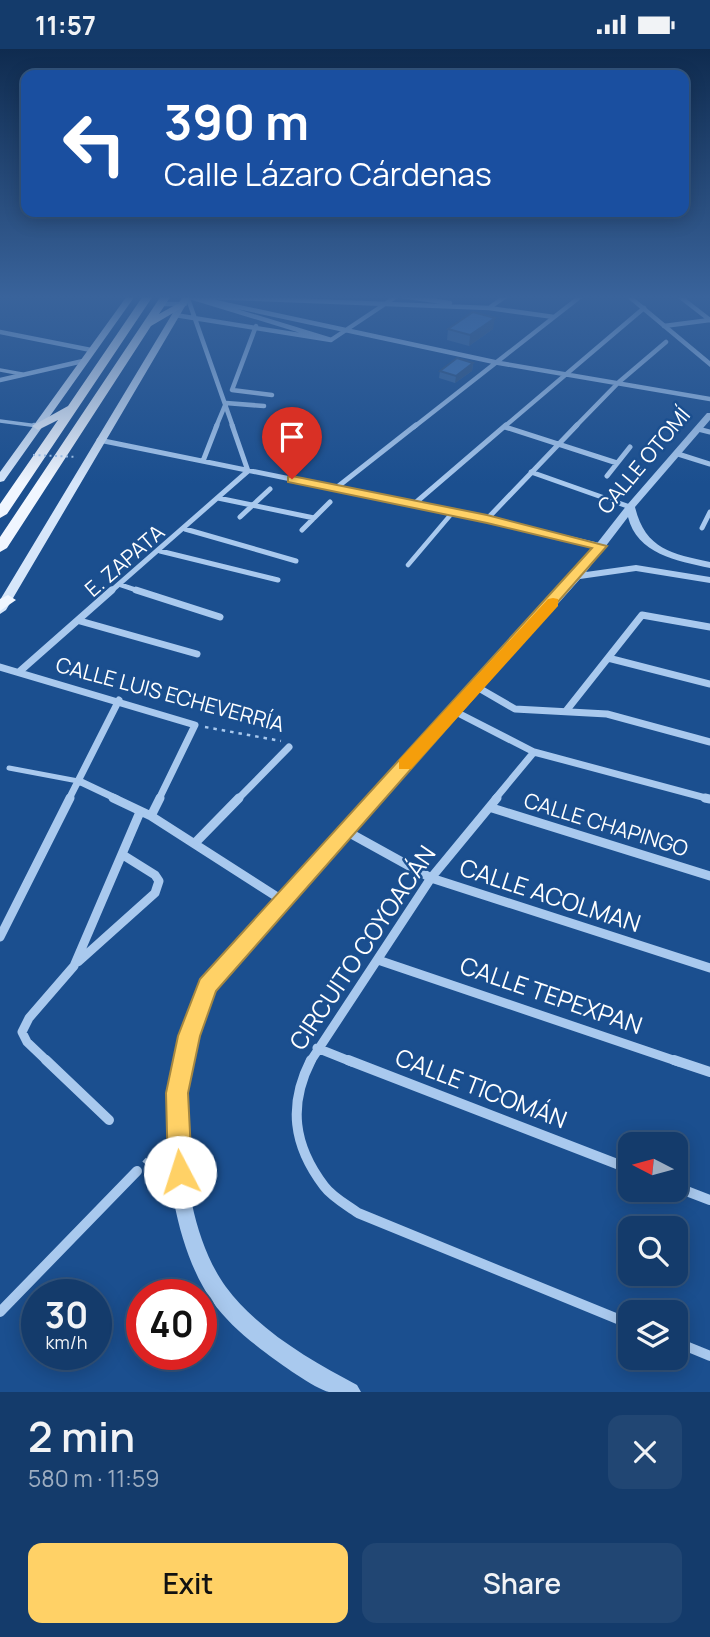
<!DOCTYPE html>
<html lang="en">
<head>
<meta charset="utf-8">
<style>
	body { margin:0; font-family:Manrope,sans-serif; background:#214673; color:#f1f3f6; height:100vh; display:flex; flex-direction:column; font-size:26px; white-space:nowrap }
	* { box-sizing:border-box; margin:0 }
	p { font-size:23px; color:#9dadc1 }
	.icon { flex:none; width:38px; height:38px; fill:none; stroke:currentColor; stroke-width:2; stroke-linecap:round; stroke-linejoin:round }
	.map { position:relative; height:1343px; overflow:hidden }
	.sheet { display:flex; flex-direction:column; background:#143b6b; flex:1 }
	.sheet>* { flex:none }
	.hud { position:absolute; left:21px; top:21px; width:668px; height:147px; border-radius:14px; box-shadow:0 4px 18px #0003,0 0 0 2px #33557e; background:#1a4fa0; color:#fff; overflow:hidden }
	.needle { width:46px; rotate:276deg }
	.buttons { position:absolute; left:618px; top:1083px; display:grid; gap:14px }
	.buttons a { display:grid; place-items:center; width:70px; height:70px; border-radius:14px; background:#143b6b; box-shadow:0 4px 18px #0003,0 0 0 2px #33557e; font-size:35px }
	.speed { position:absolute; left:21px; top:1230px; display:flex; gap:14px; font-size:35px; font-weight:700; text-align:center }
	.speed>* { display:grid; place-content:center; width:91px; height:91px; border-radius:50%; background:#143b6b; box-shadow:0 4px 18px #0003,0 0 0 2px #33557e; line-height:1 }
	.speed small { font-size:18px; font-weight:400 }
	.speed .limit { border:10px solid #d22; background:#fff; color:#111 }
	.pin { position:absolute; display:grid; place-items:center; width:60px; height:60px; color:#fff; margin:-72px -30px; border-radius:50% 50% 50% 0; rotate:-45deg; box-shadow:0 0 7px #0007 }
	.pin .icon { rotate:45deg }
	.me { position:absolute; width:77px; margin:-38px; rotate:355deg; stroke-linejoin:round; filter:drop-shadow(0 0 5px #0008) }
	.turn { display:flex; align-items:center; gap:24px; height:147px; padding:0 28px; font-size:32px }
	.turn .icon { width:91px; height:91px; stroke-width:2.5 }
	.turn b { display:block; font-size:49px; line-height:60px }
	.round { display:grid; place-items:center; flex:none; width:74px; height:74px; border-radius:14px; background:#214673 }
	.summary { display:flex; align-items:center; justify-content:space-between; height:119px; padding:0 28px }
	h1 { font-size:42px; font-weight:600; line-height:52px }
	.primary-button { display:flex; gap:14px; margin-top:auto; padding:14px 28px }
	.primary-button a { flex:1; height:80px; border-radius:14px; background:#ffd166; color:#111; font-size:28px; font-weight:600; line-height:80px; text-align:center }
	.primary-button a+a { background:#214673; color:#f1f3f6 }
	.status { display:flex; justify-content:space-between; align-items:center; height:49px; padding:0 35px; background:#143b6b; direction:ltr }
	.status svg { height:19px; fill:currentColor }
	.map>svg:first-child { display:block }
	.lines { fill:none; stroke-linecap:round; stroke-linejoin:round }
	.path-far2 { stroke:#a9c9ee; stroke-width:2; stroke-dasharray:2 3.5; stroke-linecap:butt }
	.path-far1 { stroke:#a9c9ee; stroke-width:2.5; stroke-dasharray:3.5 5; stroke-linecap:butt }
	.path { stroke:#a9c9ee; stroke-width:4.5; stroke-dasharray:5 8; stroke-linecap:butt }
	.service-far2 { stroke:#a9c9ee; stroke-width:3.5 }
	.service-far1 { stroke:#a9c9ee; stroke-width:4.5 }
	.service { stroke:#a9c9ee; stroke-width:5 }
	.minor-far4 { stroke:#a9c9ee; stroke-width:4.5 }
	.minor-far3 { stroke:#a9c9ee; stroke-width:5 }
	.minor-far2 { stroke:#a9c9ee; stroke-width:7 }
	.minor-far1 { stroke:#a9c9ee; stroke-width:9 }
	.minor { stroke:#a9c9ee; stroke-width:10 }
	.tertiary { fill:#a9c9ee; fill-rule:evenodd }
	.secondary { fill:#d6e6fa; fill-rule:evenodd }
	.primary { fill:#f0f6ff; fill-rule:evenodd }
	.path-bridge { stroke:#a9c9ee; stroke-width:2; stroke-dasharray:2 3.5; stroke-linecap:butt }
	.wall { fill:#3a679d }
	.shaded-wall { fill:#305480 }
	.building { fill:#4478b7; stroke:#305480; stroke-width:2 }
	.route { fill:#ffd166; stroke:#a68842; stroke-width:2 }
	.slow { fill:#f59e0b }
	.labels { text-anchor:middle; stroke-width:5; stroke-linejoin:round; paint-order:stroke }
	.street-label { font-size:21px; fill:#fff; stroke:#1b4f8f }
	.near-street-label { font-size:24px; fill:#fff; stroke:#1b4f8f }
</style>
</head>
<body>
<div class="status"><b>11:57</b><svg viewBox="0 0 49 12"><path d="M0 12V9h3v3zM5 12V6h3v6zM10 12V3h3v9zM15 12V0h3v12zM26 1h20v11H26zM47 4h2v5h-2z"/></svg></div>
<div class="map">
<svg width="710" height="1343" viewBox="0 0 710 1343">
	<rect width="100%" height="100%" fill="#1b4f8f"/>
	<g class="lines">
		<path class="path-far2" d="M629 417 646 422"/>
		<path class="path-far1" d="M205 678 281 692"/>
		<path class="path" d="M144 1114 161 1096"/>
		<path class="service-far2" d="M0 321 22 325
			M0 372 38 377"/>
		<path class="service-far1" d="M34 376 38 377
			M408 516 453 463"/>
		<path class="service" d="M9 719 78 732"/>
		<path class="minor-far4" d="M402 247 450 254
			M679 247 710 271
			M190 248 187 247 233 378
			M209 248 489 259 506 247
			M161 255H185
			M489 259 554 268
			M175 266 331 291 187 247 499 314 710 350
			M256 277 232 341 272 346
			M664 277 710 271
			M0 283 91 301
			M331 291 397 247
			M0 331 83 312
			M216 378 226 354 264 357
			M414 378 581 247
			M504 378 644 259
			M575 378 619 333 666 293"/>
		<path class="minor-far3" d="M505 378 617 414
			M698 380 710 383
			M99 391 487 470 601 497
			M678 405 710 415
			M203 412 217 376
			M531 423 630 458
			M607 427 630 398
			M336 439 416 376
			M218 449 314 469
			M414 455 506 376
			M240 468 270 440
			M487 470 577 376
			M702 479 710 463
			M185 480 296 512
			M302 481 330 453
			M160 502 278 531
			M121 536 142 543
			M110 543 248 422 232 376"/>
		<path class="minor-far2" d="M136 541 220 568
			M80 572 197 605
			M608 609 710 635
			M0 618 195 676 159 750
			M19 623 112 541
			M477 638 515 660 607 665 710 693
			M454 662 534 703 710 750
			M566 662 642 566 710 578
			M79 732 117 750
			M69 750 119 651
			M238 750 289 698
			M495 750 534 703"/>
		<path class="minor-far1" d="M113 749 151 767 282 851
			M705 749 710 750
			M492 759 710 827
			M151 767 160 749
			M346 782 431 829 710 919
			M195 794 239 749
			M0 888 70 749
			M378 911 679 1013
			M78 913 155 844 159 832 155 826 123 806
			M317 999 352 1013
			M48 1013 27 993 22 983 29 969 74 917 140 763
			M310 1013 431 829 497 749"/>
		<path class="minor" d="M46 1011 109 1071
			M311 1011C288 1056 293 1096 324 1137 332 1148 347 1156 358 1164L630 1275
			M348 1011 630 1120
			M674 1011 710 1023
			M676 1138 710 1151
			M0 1263 137 1122
			M676 1293 710 1307"/>
		<path class="tertiary" d="M625 247H632L710 312V318Z
			M707 364H710V371L635 458C645 500 672 505 710 513V519C677 512 637 505 628 468L586 523 636 516 710 528V534L636 522 580 530 214 942C204 970 193 998 188 1028 177 1090 188 1186 226 1238 259 1282 310 1311 357 1336L361 1343C351 1343 338 1343 329 1343 315 1340 278 1313 266 1304 246 1289 227 1273 212 1252 173 1197 159 1093 171 1027 177 995 189 962 202 932L573 525 627 456Z"/>
		<path class="secondary" d="M127 247H135L4 432 0 433V423Z
			M183 247H191L6 561 0 565V551Z"/>
		<path class="primary" d="M143 247H153L7 465 0 469V455L58 371 38 381 32 377 68 357Z
			M161 247H171L159 265 177 255 185 257 151 277 7 499 0 503V488Z
			M8 546 16 551 0 562V550Z"/>
		<path class="path-bridge" d="M33 406 77 408"/>
	</g>
	<path class="wall" d="M448 280H493L469 297 447 291Z
		M473 314 472 322 455 334 439 329 440 322Z"/>
	<path class="shaded-wall" d="M495 269 493 280 469 297 470 286Z
		M473 314 472 322 455 334 456 327Z"/>
	<path class="building" d="M473 263 495 269 470 286 448 280Z
		M457 309 473 314 456 327 440 322Z"/>
	<linearGradient id="sky" x2="0" y2="1"><stop stop-color="#0f2b4f"/><stop offset="0.57" stop-color="#39639b"/><stop offset="1" stop-color="#39639b" stop-opacity="0"/></linearGradient>
	<rect width="710" height="435" fill="url(#sky)"/>
	<path class="route" d="M292 427 487 466 607 497 216 942 200 987 188 1044 192 1123 188 1131 180 1134 172 1131 168 1123 166 1044 178 987 200 930 592 499 487 474 288 433V428Z"/>
	<path class="slow" d="M553 549 558 550V557L411 720H399V711L548 550Z"/>
	<g class="labels">
		<g class="street-label">
			<text transform="translate(644 412) rotate(-50)" y="7">CALLE OTOMÍ</text>
			<text transform="translate(125 512) rotate(-41)" y="7">E. ZAPATA</text>
			<text transform="translate(170 646) rotate(15)" y="7">CALLE LUIS ECHEVERRÍA</text>
			<text transform="translate(606 776) rotate(17)" y="7">CALLE CHAPINGO</text>
		</g>
		<g class="near-street-label">
			<text transform="translate(550 847) rotate(18)" y="8">CALLE ACOLMAN</text>
			<text transform="translate(363 899) rotate(-56)" y="8">CIRCUITO COYOACÁN</text>
			<text transform="translate(551 947) rotate(19)" y="8">CALLE TEPEXPAN</text>
			<text transform="translate(481 1040) rotate(21)" y="8">CALLE TICOMÁN</text>
		</g>
	</g>
</svg>
<div class="buttons">
<a><svg class="needle" viewBox="-14 -14 28 28"><path d="M0-13l5 13h-10z" fill="#e53935"/><path d="M0 13l5-13h-10z" fill="#9dadc1"/></svg></a>
<a><svg class="icon" aria-label="search" viewBox="0 0 24 24"><circle cx="10" cy="10" r="6"/><path d="M15 15l6 6"/></svg></a>
<a><svg class="icon" aria-label="layers" viewBox="0 0 24 24"><path d="M12 4l9 5-9 5-9-5zM3 14l9 5 9-5"/></svg></a>
</div>
<div class="speed"><div>30<small>km/h</small></div><div class="limit">40</div></div>
<div class="pin" style="left:292px;top:430px;background:#d93025"><svg class="icon" aria-label="arrive" viewBox="0 0 24 24"><path d="M6 21V4h12l-3 4 3 4H6"/></svg></div>
<svg class="me" style="left:180px;top:1123px" viewBox="-20 -20 40 40"><circle r="19" fill="#fff"/><path d="M0-13L10 11 0 6-10 11z" fill="#ffd166"/></svg>
<div class="hud">
<div class="turn"><svg class="icon" aria-label="left" viewBox="0 0 24 24"><path d="M17 20v-9H6M10 6l-5 5 5 5"/></svg><div><b>390 m</b>Calle Lázaro Cárdenas</div></div>
</div>
</div>
<section class="sheet">
<div class="summary"><div><h1>2 min</h1><p>580 m · 11:59</p></div><a class="round"><svg class="icon" aria-label="close" viewBox="0 0 24 24"><path d="M6 6l12 12M18 6L6 18"/></svg></a></div>
<div class="primary-button"><a>Exit</a><a>Share</a></div>
</section>
</body>
</html>
